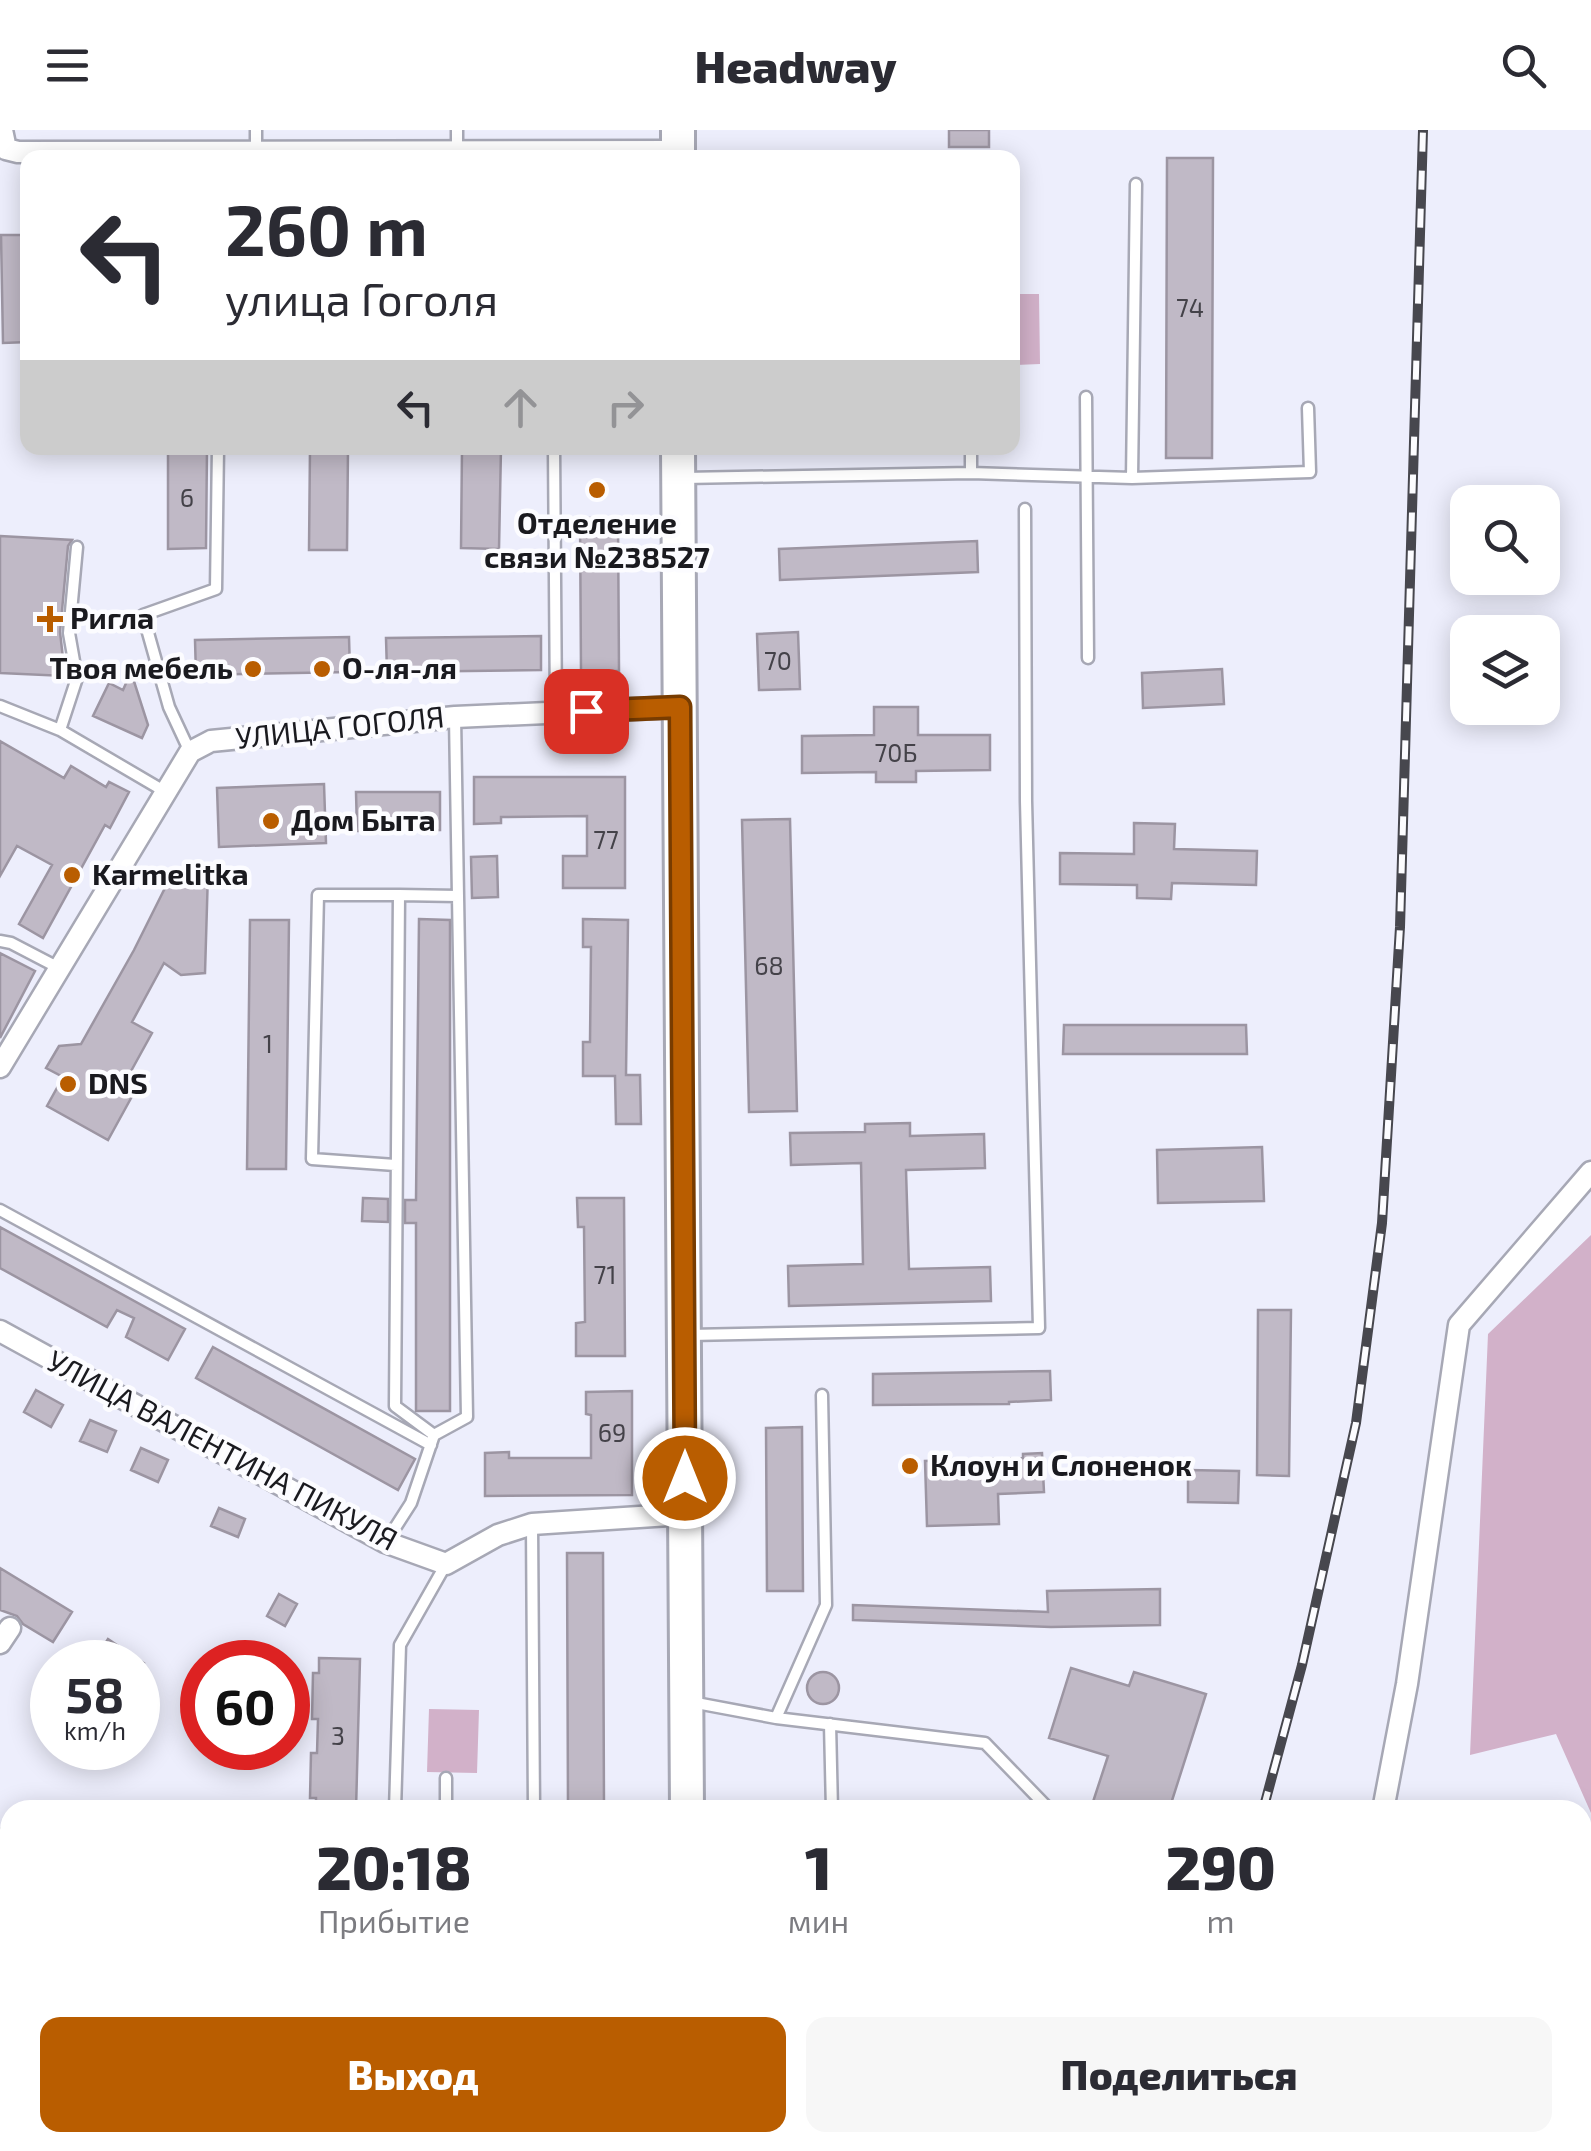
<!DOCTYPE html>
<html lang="ru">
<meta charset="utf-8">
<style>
body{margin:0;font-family:"Exo 2",sans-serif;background:#f7f7f7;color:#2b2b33;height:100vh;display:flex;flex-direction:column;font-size:38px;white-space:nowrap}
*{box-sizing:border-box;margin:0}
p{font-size:32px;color:#7c7c81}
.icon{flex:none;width:55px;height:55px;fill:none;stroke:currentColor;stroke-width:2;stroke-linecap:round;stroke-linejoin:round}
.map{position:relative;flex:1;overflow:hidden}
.drawer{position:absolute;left:0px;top:1670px;width:1592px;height:352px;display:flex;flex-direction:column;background:#fff;border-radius:30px 30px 0 0;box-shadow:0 5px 25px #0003}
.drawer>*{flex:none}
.hud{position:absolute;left:20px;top:20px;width:1000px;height:305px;border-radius:20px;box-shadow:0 5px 25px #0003;background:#fff;color:#2b2b33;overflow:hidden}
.tools{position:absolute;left:1450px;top:355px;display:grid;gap:20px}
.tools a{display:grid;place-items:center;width:110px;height:110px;border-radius:20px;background:#fff;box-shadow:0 5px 25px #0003;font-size:50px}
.speed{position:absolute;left:30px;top:1510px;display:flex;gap:20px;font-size:50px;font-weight:700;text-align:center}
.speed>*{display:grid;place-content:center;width:130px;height:130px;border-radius:50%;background:#fff;box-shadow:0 5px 25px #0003;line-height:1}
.speed small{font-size:25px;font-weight:400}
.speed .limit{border:15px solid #d22;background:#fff;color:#111}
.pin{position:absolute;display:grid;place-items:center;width:85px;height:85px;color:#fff;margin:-42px;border-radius:20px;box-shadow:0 5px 15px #0006}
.me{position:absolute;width:110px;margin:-55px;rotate:0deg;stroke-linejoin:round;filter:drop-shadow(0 0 8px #0008)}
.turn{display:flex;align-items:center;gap:35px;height:210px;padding:0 40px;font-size:45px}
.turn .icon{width:130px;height:130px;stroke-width:2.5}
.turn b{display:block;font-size:70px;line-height:85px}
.lanes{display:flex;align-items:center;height:95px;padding:0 40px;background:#0003;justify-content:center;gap:50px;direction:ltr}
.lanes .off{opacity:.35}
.eta{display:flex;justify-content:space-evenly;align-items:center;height:170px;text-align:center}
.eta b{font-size:60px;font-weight:800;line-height:70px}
.cta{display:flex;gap:20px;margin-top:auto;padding:20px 40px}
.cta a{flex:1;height:115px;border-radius:20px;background:#b95d00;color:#fff;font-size:40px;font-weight:800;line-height:115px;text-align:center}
.cta a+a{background:#f7f7f7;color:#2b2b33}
header{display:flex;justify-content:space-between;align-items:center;height:130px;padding:0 40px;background:#fff;font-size:45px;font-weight:800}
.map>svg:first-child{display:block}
</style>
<header><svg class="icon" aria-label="menu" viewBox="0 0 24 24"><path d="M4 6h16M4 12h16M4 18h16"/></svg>Headway<svg class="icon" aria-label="search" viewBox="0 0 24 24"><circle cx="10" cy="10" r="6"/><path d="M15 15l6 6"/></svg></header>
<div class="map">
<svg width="1591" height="2021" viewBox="0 0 1591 2021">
<rect width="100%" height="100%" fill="#edeefc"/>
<!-- green -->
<path fill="#d2b1c9" d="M 1012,164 L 1039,164 L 1040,234 L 1013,235 Z
M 1591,1105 L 1591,1683 L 1556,1604 L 1470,1625 L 1488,1204 Z
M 429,1579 L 479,1580 L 477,1643 L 427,1642 Z
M 1591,1750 L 1591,1978 L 1583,1981 L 1582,1754 Z"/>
<!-- building -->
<path fill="#c0b9c6" stroke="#9c95a2" stroke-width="2.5" d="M 949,0 L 989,0 L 989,17 L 949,17 Z
M 1167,28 L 1213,28 L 1212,328 L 1166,328 Z
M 1,105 L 28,105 L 28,212 L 3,213 Z
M 168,318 L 207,318 L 206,418 L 168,419 Z
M 310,318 L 348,318 L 347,420 L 309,420 Z
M 462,318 L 501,318 L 499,419 L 461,418 Z
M 580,388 L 618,388 L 619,541 L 581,541 Z
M 0,406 L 72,410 L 68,416 L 60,502 L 65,546 L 0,543 Z
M 977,411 L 978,442 L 780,450 L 779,419 Z
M 798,502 L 800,559 L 759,560 L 757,504 Z
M 541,506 L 541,540 L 387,542 L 386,508 Z
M 349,507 L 350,542 L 196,545 L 195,510 Z
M 1222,539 L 1224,574 L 1143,578 L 1142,543 Z
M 131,542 L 148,595 L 142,608 L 93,586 L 109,553 L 123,560 Z
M 874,577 L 918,577 L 918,605 L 990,605 L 990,640 L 916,641 L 916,652 L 876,652 L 876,642 L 802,643 L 802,606 L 874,605 Z
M 0,611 L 64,648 L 71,636 L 106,657 L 109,652 L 129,662 L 110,698 L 105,695 L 43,808 L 19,794 L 52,735 L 17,716 L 0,746 Z
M 474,647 L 625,647 L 625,758 L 563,758 L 563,726 L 587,726 L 587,686 L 501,687 L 501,693 L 474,694 Z
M 324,654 L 326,713 L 219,717 L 217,658 Z
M 356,662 L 440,662 L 440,700 L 357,701 Z
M 790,689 L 797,981 L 749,982 L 742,690 Z
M 1134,693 L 1175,694 L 1174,719 L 1257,721 L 1256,755 L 1172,753 L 1171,769 L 1137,768 L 1137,755 L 1060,754 L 1060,723 L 1134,724 Z
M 497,726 L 498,767 L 472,768 L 471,727 Z
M 191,741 L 208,742 L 205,843 L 181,845 L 164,833 L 132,892 L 152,903 L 130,943 L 141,950 L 108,1010 L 47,976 L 63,947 L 46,938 L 59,916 L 81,914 L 134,820 L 164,760 L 171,751 Z
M 419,789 L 450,790 L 450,1281 L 416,1281 L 416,1093 L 405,1093 L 405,1070 L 416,1070 Z
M 583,789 L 628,790 L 626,945 L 640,945 L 641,994 L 616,994 L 615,946 L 583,946 L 583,912 L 590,912 L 591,817 L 583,817 Z
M 250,790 L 289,790 L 286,1039 L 247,1039 Z
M 0,823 L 35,841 L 0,908 Z
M 1064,895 L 1246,895 L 1247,924 L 1063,924 Z
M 910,993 L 910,1006 L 984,1004 L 985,1038 L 906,1040 L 909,1139 L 990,1137 L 991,1171 L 789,1176 L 788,1136 L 863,1134 L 861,1033 L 791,1035 L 790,1003 L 865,1002 L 865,994 Z
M 1262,1017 L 1264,1071 L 1158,1073 L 1157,1020 Z
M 363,1068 L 388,1069 L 388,1092 L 362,1091 Z
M 577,1068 L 624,1068 L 625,1226 L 576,1226 L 576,1193 L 585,1192 L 584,1097 L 578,1097 Z
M 0,1097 L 185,1199 L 168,1230 L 126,1207 L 134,1188 L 117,1180 L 107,1197 L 0,1138 Z
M 1258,1180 L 1291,1180 L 1289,1346 L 1257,1345 Z
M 213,1217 L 415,1329 L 398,1360 L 196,1248 Z
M 1050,1241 L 1051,1270 L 1009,1272 L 1009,1274 L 873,1275 L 873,1244 Z
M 36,1260 L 63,1275 L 51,1297 L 24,1282 Z
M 632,1261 L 632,1365 L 485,1366 L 485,1323 L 509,1322 L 509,1328 L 591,1328 L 591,1285 L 586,1284 L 586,1262 Z
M 90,1290 L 116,1301 L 107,1322 L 80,1311 Z
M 802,1297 L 803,1461 L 767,1461 L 766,1298 Z
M 141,1318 L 168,1330 L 158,1352 L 131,1340 Z
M 1042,1323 L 1044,1362 L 998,1364 L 999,1394 L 927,1396 L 925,1331 L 1023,1328 L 1023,1324 Z
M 1188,1340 L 1239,1341 L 1238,1373 L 1188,1372 Z
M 219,1378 L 245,1389 L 238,1407 L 211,1396 Z
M 567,1423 L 603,1423 L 604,1680 L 568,1680 Z
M 0,1438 L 72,1482 L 53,1512 L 23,1494 L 17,1486 L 0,1480 Z
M 1160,1459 L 1160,1495 L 1051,1497 L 853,1490 L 853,1475 L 1048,1482 L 1047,1461 Z
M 279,1464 L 297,1474 L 285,1496 L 267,1486 Z
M 108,1509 L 142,1532 L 105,1532 L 97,1526 Z
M 319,1528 L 360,1529 L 356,1680 L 316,1680 L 316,1668 L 310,1668 L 311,1623 L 317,1623 L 318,1589 L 312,1589 L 313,1543 L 319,1543 Z
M 1071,1538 L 1129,1556 L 1134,1542 L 1206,1564 L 1169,1680 L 1108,1680 L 1092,1675 L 1108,1626 L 1049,1608 Z
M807 1558a16 16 0 1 1 32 0a16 16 0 1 1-32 0Z"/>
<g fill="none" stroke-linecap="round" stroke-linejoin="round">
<defs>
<path id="lane" d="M 256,0 L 256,22
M 457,21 L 457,0
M 1086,267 L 1088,528
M 554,318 L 556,582
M 971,318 L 971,343
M 684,348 L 971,343 L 1132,348 L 1310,342 L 1308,278
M 1132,348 L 1136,54
M 77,417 L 69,503 L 77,548 L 60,600 L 164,661
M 0,576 L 60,600
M 190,622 L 169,577 L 143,485 L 216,459 L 218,318
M 0,811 L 11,813 L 59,838
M 395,1035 L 312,1029 L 318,765 L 399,765
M 0,1080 L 431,1315
M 690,1205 L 1039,1198 L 1026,671 L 1025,379
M 434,1305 L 395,1276 L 399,765 L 458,766 L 455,587
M 532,1395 L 534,1680
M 386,1412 L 411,1373 L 434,1305 L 467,1287 L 458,766
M 691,1572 L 776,1588 L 985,1613 L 1046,1676
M 776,1588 L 826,1475 L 822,1265
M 830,1594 L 832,1680
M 395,1680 L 400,1515 L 446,1434
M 446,1680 L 446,1648
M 0,1910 L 10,1916
M 195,2012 L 204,2017 L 204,2021
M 57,2021 L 60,2012
M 344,2021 L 344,2012"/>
<path id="street" d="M 2,0 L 6,19 L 18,22 L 678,21
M 0,937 L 190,622 L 211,611 L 455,587 L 680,577
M 0,1201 L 385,1412 L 446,1434 L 498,1405 L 532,1394 L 685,1384
M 0,1513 L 10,1498
M 1383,1680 L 1407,1554 L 1459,1195 L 1591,1042
M 1518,2012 L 1524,2021"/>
<path id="secondary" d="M 0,1715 L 10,1721
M 691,2012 L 691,2021
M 836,2012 L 856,2021"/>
<path id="primary" d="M 678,28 L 678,0
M 678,318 L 687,1680"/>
</defs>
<!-- lane casing -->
<use href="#lane" stroke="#a7a8b5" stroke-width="15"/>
<!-- street casing -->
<use href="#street" stroke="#a7a8b5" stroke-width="25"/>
<!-- secondary casing -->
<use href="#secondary" stroke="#a7a8b5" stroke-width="35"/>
<!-- primary casing -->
<use href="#primary" stroke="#a7a8b5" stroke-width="38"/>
<!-- lane -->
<use href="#lane" stroke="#fff" stroke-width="10"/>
<!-- street -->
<use href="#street" stroke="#fff" stroke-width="20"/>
<!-- secondary -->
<use href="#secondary" stroke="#fff" stroke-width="30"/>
<!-- primary -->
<use href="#primary" stroke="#fff" stroke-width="32"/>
<defs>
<path id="rail" d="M 1263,1680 L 1302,1535 L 1356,1293 L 1382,1093 L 1400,797 L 1423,0
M 1144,2021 L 1147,2012"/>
</defs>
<!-- rail casing -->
<use href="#rail" stroke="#47474e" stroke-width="10"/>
<!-- rail -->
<use href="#rail" stroke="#fcfcff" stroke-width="6" stroke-dasharray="19" stroke-linecap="butt"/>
</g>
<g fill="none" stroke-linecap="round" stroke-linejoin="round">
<defs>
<path id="route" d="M 586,581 L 680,577 L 685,1348"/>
</defs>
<!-- route casing -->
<use href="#route" stroke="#783c00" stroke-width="25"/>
<!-- route -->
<use href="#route" stroke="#b95d00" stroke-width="18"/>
</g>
<!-- markers -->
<g fill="#b95d00" stroke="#fcfcff" stroke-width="4">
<circle cx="597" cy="360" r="10"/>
<path d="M45 474h10v10h10v10h-10v10h-10v-10h-10v-10h10z"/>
<circle cx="253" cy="539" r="10"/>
<circle cx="322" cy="539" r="10"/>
<circle cx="271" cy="691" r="10"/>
<circle cx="72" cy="745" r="10"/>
<circle cx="68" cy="954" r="10"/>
<circle cx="910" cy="1336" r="10"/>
</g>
<g text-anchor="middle" stroke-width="9" stroke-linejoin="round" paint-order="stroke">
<!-- number labels -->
<g font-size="25" fill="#444249">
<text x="1190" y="187">74</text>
<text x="187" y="377">6</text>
<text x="778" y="540">70</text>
<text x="896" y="632">70Б</text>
<text x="606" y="719">77</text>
<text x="769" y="845">68</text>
<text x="268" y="923">1</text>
<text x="605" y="1154">71</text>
<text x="612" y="1312">69</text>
<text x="338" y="1615">3</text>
</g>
<!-- poi labels -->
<g font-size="30" font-weight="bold" fill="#1a1a1f" stroke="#fcfcff" text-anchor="start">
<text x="597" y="404" text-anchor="middle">Отделение<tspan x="597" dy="34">связи №238527</tspan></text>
<text x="70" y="499">Ригла</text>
<text x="233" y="549" text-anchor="end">Твоя мебель</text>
<text x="342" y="549">О-ля-ля</text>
<text x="291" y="701">Дом Быта</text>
<text x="92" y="755">Karmelitka</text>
<text x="88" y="964">DNS</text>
<text x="930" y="1346">Клоун и Слоненок</text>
</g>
<!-- street labels -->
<g font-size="30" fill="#1a1a1f" stroke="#fcfcff">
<text transform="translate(340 598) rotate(-6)" y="10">УЛИЦА ГОГОЛЯ</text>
<text transform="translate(222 1321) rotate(28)" y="10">УЛИЦА ВАЛЕНТИНА ПИКУЛЯ</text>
</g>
</g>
</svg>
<div class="tools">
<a><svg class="icon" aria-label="search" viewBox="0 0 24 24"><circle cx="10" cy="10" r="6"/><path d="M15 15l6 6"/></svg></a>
<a><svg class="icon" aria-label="layers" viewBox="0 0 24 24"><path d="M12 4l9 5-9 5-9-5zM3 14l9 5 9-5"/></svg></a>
</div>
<div class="speed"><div>58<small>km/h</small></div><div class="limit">60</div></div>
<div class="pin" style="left:586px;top:581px;background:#d93025"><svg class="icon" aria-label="arrive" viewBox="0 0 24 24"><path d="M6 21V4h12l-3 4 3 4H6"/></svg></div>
<svg class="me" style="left:685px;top:1348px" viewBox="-20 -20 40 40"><circle r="17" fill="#b95d00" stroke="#fff" stroke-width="3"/><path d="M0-11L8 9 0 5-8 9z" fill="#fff"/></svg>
<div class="hud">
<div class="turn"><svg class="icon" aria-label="left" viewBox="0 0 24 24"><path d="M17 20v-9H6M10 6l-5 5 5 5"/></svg><div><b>260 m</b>улица Гоголя</div></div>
<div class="lanes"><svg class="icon" aria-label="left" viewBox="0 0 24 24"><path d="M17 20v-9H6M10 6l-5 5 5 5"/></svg><svg class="icon off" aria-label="ahead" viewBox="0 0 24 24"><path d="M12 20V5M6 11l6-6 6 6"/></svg><svg class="icon off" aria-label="right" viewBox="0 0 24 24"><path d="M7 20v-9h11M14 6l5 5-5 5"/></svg></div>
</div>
<section class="drawer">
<div class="eta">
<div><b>20:18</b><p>Прибытие</p></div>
<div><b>1</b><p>мин</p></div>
<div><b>290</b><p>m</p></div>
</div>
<div class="cta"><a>Выход</a><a>Поделиться</a></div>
</section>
</div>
